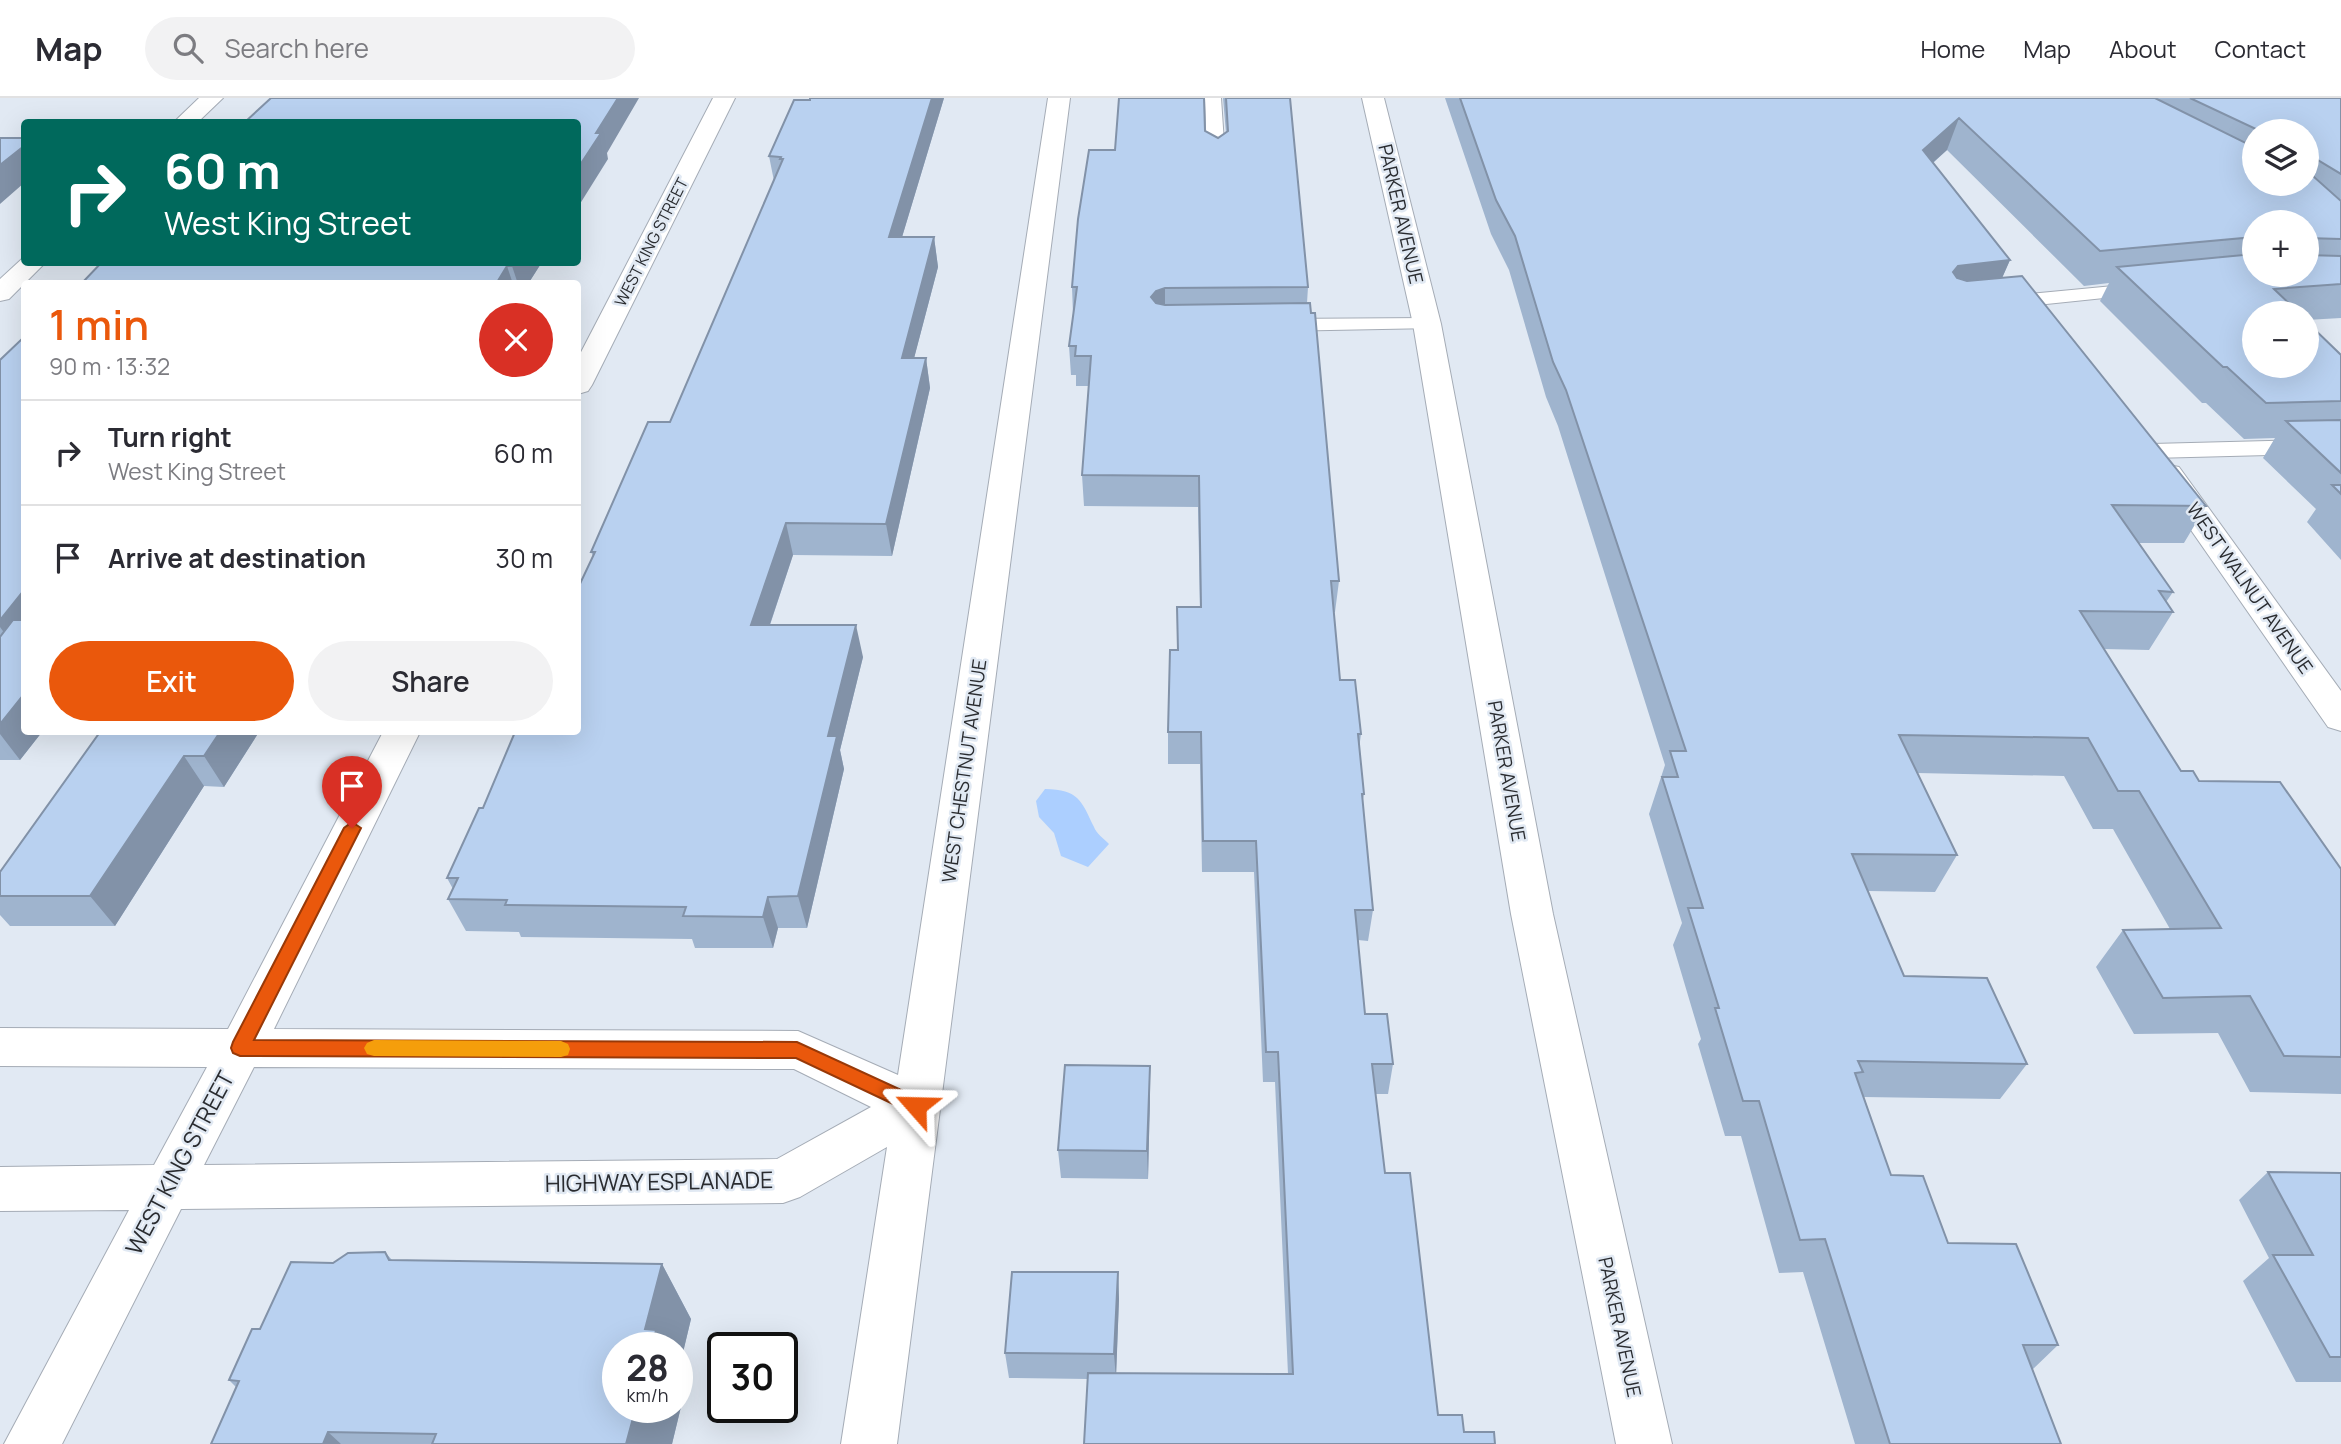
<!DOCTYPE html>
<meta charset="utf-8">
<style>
body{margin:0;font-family:Manrope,sans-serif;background:#f2f2f3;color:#2b2b33;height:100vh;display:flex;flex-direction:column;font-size:26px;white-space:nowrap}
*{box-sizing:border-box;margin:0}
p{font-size:23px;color:#7c7c81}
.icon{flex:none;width:38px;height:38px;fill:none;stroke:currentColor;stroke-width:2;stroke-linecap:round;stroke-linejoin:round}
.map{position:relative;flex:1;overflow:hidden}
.details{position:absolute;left:21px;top:182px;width:560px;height:455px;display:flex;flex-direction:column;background:#fff;border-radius:7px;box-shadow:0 7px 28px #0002}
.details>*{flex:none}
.guide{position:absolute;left:21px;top:21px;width:560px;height:147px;border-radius:7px;box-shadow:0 7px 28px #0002;background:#00695c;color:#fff;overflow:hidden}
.tools{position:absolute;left:2242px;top:21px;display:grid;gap:14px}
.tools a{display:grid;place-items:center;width:77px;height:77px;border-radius:50%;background:#fff;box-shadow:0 7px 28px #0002;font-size:35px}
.speed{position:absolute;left:602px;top:1234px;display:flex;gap:14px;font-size:35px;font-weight:700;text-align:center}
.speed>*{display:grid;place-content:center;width:91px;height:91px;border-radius:50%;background:#fff;box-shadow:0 7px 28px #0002;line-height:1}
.speed small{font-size:18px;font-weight:400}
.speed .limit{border:4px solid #111;border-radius:10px;background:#fff;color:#111}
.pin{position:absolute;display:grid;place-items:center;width:60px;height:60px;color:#fff;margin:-72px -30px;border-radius:50% 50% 50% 0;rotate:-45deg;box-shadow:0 0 7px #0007}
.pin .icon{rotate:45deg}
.me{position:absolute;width:77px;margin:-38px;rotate:295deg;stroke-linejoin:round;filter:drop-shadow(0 0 5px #0008)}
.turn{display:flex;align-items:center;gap:24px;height:147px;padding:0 28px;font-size:32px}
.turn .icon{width:91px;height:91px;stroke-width:2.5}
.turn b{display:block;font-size:49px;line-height:60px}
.round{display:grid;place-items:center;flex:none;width:74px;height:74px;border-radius:37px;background:#f2f2f3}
.headline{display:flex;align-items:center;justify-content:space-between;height:119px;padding:0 28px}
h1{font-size:42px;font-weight:600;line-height:52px;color:#ea580c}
.cta{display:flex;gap:14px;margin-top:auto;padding:14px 28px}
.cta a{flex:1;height:80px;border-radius:42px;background:#ea580c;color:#fff;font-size:28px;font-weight:600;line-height:80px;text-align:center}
.cta a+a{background:#f2f2f3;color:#2b2b33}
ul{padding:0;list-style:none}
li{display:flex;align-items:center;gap:21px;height:105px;padding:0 28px;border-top:2px solid #e1e1e2}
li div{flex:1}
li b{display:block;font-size:26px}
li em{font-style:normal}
header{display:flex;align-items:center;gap:42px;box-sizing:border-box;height:98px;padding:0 35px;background:#fff;border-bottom:2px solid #e1e1e2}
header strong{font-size:33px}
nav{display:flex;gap:38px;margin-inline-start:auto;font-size:24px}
.search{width:490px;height:63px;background:#f2f2f3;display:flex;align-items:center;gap:18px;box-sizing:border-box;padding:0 24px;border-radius:38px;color:#7c7c81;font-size:26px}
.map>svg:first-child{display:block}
</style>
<header>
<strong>Map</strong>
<div class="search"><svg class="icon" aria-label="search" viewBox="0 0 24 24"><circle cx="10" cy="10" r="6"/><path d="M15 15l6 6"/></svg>Search here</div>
<nav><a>Home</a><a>Map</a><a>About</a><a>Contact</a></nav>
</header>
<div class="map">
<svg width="2341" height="1346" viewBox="0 0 2341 1346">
<rect width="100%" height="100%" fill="#e1e9f3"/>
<!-- water -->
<path fill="#accfff" d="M 1045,691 C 1079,692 1081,702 1094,729 C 1096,735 1104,741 1109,746 L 1088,769 L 1061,758 L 1054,735 L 1039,719 L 1036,703 Z"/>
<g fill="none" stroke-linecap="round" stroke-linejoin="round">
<defs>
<path id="service" d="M 1205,0 L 1221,0 L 1225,60 L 1216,65 L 1207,60 Z
M 2145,185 L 2152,187 L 2155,191 L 2152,195 L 1999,211 L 1992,209 L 1989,205 L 1992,201 L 1999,199 Z
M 1427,220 L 1434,222 L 1438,226 L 1434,230 L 1278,233 L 1271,231 L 1267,227 L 1271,223 L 1278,221 Z
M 2341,341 L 2341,355 L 2152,360 L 2144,358 L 2140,353 L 2144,348 L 2152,346 Z"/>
<path id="minor" d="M 199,0 L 223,0 L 198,24 L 174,24 Z
M 713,0 L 735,0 L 592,287 L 588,293 L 578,296 L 578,260 Z
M 1048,0 L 1070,0 L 897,1346 L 841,1346 L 887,1049 L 800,1099 L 783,1105 L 181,1111 L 62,1346 L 4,1346 L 129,1112 L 0,1113 L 0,1069 L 154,1067 L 207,969 L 0,968 L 0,930 L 228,931 L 383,634 L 420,634 L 274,931 L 798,933 L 898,977 ZM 254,969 L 794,971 L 871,1009 L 777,1061 L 204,1067 Z
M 1362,0 L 1384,0 L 1441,226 L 1553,816 L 1672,1346 L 1616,1346 L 1511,816 L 1413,226 Z
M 24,159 L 24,164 L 46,164 L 9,201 L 0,203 L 0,181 Z
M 2168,367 L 2179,369 L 2341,593 L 2341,633 L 2328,629 L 2152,376 L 2157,369 Z"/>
</defs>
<!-- service casing -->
<use href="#service" stroke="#a5acb6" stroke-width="2"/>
<!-- minor casing -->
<use href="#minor" stroke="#a5acb6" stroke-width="2"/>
<!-- service -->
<use href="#service" fill="#fff" fill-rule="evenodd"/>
<!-- minor -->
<use href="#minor" fill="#fff" fill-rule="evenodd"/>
</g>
<!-- wall -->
<path fill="#9fb4ce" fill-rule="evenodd" d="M 810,0 L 944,0 L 902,139 L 934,139 L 938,169 L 914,260 L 926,260 L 930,290 L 892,458 L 793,457 L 770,527 L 863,559 L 840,652 L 844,671 L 807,830 L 778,830 L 773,850 L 695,850 L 692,841 L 521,839 L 519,834 L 466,833 L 448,801 L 453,791 L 447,780 L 483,710 L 593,458 L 591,454 L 670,324 L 774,83 L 769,58 Z
M 1223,0 L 1290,0 L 1308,189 L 1307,205 L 1339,483 L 1335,514 L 1334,514 L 1340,582 L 1361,636 L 1359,651 L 1364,696 L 1362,706 L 1373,812 L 1368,843 L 1358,842 L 1365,916 L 1393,966 L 1388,996 L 1375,996 L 1385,1075 L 1438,1317 L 1464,1334 L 1495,1346 L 1088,1281 L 1009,1280 L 1005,1255 L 1118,1174 L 1119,1201 L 1116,1275 L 1288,1276 L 1275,984 L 1263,984 L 1254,774 L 1202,774 L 1200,666 L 1168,666 L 1168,634 L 1178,552 L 1177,509 L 1200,509 L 1198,409 L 1084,408 L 1082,377 L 1089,288 L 1076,288 L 1076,277 L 1071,277 L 1069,248 L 1073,216 L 1072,189 L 1115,52 L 1218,40 L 1226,35 Z
M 1445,0 L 2341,0 L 2341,220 L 2306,222 L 2306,215 L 2254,215 L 2341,257 L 2341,462 L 2307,424 L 2316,411 L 2263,360 L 2275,340 L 2244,341 L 2206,305 L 2202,305 L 2100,203 L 2109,185 L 2084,188 L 1947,52 L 1933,65 L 2010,162 L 2002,180 L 2206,408 L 2184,445 L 2138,445 L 2173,494 L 2166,504 L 2173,514 L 2149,552 L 2104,551 L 2181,673 L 2199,683 L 2341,771 L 2341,996 L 2250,994 L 2218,935 L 2134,936 L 2096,869 L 2123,832 L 2170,831 L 2113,731 L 2093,731 L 2064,678 L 1917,675 L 1957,757 L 1935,794 L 1868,793 L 1904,878 L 2027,966 L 2000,1001 L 1864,999 L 1891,1077 L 1948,1145 L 2058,1247 L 2032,1272 L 2061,1346 L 1855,1346 L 1803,1174 L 1779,1175 L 1741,1038 L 1725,1038 L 1698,946 L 1701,941 L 1673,847 L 1682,825 L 1649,716 L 1665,667 L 1558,328 L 1546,299 L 1509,172 L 1491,136 ZM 2254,33 L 2306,33 L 2306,86 L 2254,86 ZM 2254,124 L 2306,124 L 2306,177 L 2254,177 Z
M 542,164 L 528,186 L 81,186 Z
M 0,262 L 24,634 L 42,634 L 20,662 L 0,662 Z
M 100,634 L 259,634 L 224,689 L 204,688 L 115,828 L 10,828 L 0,817 L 0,774 Z
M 1150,997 L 1148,1081 L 1061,1080 L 1058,1052 Z
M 2268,1074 L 2341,1075 L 2341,1284 L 2296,1284 L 2243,1183 L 2269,1160 L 2239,1102 Z
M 385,1154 L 392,1162 L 662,1166 L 691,1221 L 679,1271 L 687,1284 L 672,1346 L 211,1346 L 236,1289 L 229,1282 L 260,1231 L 333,1165 Z"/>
<!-- shaded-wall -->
<path fill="#8292a8" d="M 618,0 L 639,0 L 607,55 L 608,61 L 578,109 L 578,70 L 596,35 Z
M 932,0 L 944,0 L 893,169 L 889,139 Z
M 1959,20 L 1947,52 L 1911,84 L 1923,52 Z
M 24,48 L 24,85 L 0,106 L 0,67 Z
M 934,139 L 938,169 L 906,291 L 902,260 Z
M 2010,162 L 1995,196 L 1944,202 L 1953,174 L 1958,168 Z
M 515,164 L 542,164 L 528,186 L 518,186 L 512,168 Z
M 507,168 L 513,186 L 496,186 Z
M 1165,190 L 1165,219 L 1151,199 L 1156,193 Z
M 926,260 L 930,290 L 892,458 L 886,426 Z
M 786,425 L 793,457 L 759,559 L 751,527 Z
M 24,492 L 24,549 L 19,555 L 0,529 L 0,522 Z
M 856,527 L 863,559 L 840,652 L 844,671 L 807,830 L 798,798 L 828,638 Z
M 24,596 L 24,634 L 42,634 L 20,662 L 0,636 L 0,626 Z
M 220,634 L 259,634 L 224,689 L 204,658 Z
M 184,658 L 204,688 L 115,828 L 90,798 Z
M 768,799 L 778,830 L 773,850 L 763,819 Z
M 1150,968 L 1150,997 L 1148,1081 L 1147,1053 Z
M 662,1166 L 691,1221 L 679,1271 L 687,1284 L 672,1346 L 626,1346 L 636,1309 L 677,1309 L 677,1250 L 652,1250 L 645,1231 Z
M 1118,1174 L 1119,1201 L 1116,1281 L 1114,1256 Z
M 328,1334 L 341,1346 L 323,1346 Z"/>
<!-- building -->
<path fill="#b9d1f0" stroke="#8292a8" stroke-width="2" d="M 271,0 L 618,0 L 596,35 L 601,35 L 578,70 L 578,24 L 245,24 Z
M 810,0 L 932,0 L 889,139 L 934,139 L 902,260 L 926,260 L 886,426 L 786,425 L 751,527 L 856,527 L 828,638 L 837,638 L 798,798 L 768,799 L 763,819 L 683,818 L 686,809 L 505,807 L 507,802 L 448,801 L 458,780 L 447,780 L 479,710 L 483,710 L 515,634 L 578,634 L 578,490 L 595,454 L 591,454 L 648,324 L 670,324 L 783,61 L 780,61 L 781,59 L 769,58 L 794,2 L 810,2 Z
M 1119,0 L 1204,0 L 1205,33 L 1218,40 L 1228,33 L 1226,0 L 1290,0 L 1308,189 L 1165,190 L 1156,193 L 1151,199 L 1156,205 L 1165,207 L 1310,205 L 1311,215 L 1315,215 L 1339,483 L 1331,483 L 1340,582 L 1355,582 L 1361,636 L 1358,636 L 1364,696 L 1362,696 L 1373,812 L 1355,812 L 1365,916 L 1387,916 L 1393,966 L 1372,966 L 1385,1075 L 1410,1075 L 1438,1317 L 1462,1317 L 1464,1334 L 1494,1334 L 1495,1346 L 1084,1346 L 1088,1275 L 1293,1276 L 1278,954 L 1266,954 L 1256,743 L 1203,743 L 1201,634 L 1168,634 L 1170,552 L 1178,552 L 1177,509 L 1201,509 L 1199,378 L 1082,377 L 1091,258 L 1075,258 L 1076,248 L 1069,248 L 1077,189 L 1072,189 L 1078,121 L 1089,52 L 1115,52 Z
M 1460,0 L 2155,0 L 2254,49 L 2254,86 L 2306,86 L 2306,75 L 2313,78 L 2341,103 L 2341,141 L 2306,140 L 2306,124 L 2254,124 L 2254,139 L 2100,153 L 1959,20 L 1923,52 L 2010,162 L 1958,168 L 1953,174 L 1957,180 L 1967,183 L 2022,178 L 2206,408 L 2112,407 L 2173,494 L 2159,493 L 2173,514 L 2080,513 L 2181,673 L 2193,673 L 2199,683 L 2280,684 L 2341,771 L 2341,959 L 2284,958 L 2250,898 L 2163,900 L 2123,832 L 2221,830 L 2139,693 L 2118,693 L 2088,640 L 1899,637 L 1957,757 L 1852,756 L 1904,878 L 1987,880 L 2027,966 L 1858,963 L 1863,974 L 1855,975 L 1891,1077 L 1923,1078 L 1948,1145 L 2016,1146 L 2058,1247 L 2023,1247 L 2061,1346 L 1890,1346 L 1825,1141 L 1800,1142 L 1759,1003 L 1743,1003 L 1715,910 L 1719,910 L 1688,810 L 1703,810 L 1662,679 L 1678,679 L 1670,653 L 1686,653 L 1566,292 L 1553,264 L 1515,138 L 1496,102 Z
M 2190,0 L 2341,0 L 2341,76 L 2311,58 L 2306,57 L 2306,33 L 2260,33 Z
M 0,40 L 24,40 L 24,48 L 0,67 Z
M 2254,156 L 2254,177 L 2306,177 L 2306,157 L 2341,158 L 2341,186 L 2274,191 L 2299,215 L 2254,215 L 2254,268 L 2306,268 L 2306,223 L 2341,257 L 2341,303 L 2266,305 L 2227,269 L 2223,269 L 2117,169 Z
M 102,164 L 515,164 L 512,168 L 507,168 L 496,186 L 81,186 Z
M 24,239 L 24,492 L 0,522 L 0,262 Z
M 2341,322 L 2341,375 L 2286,323 Z
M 2332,387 L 2341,387 L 2341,396 Z
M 13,522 L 24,522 L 24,596 L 0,626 L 0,539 Z
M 100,634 L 220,634 L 204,658 L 184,658 L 90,798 L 0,798 L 0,774 Z
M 1065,967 L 1150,968 L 1147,1053 L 1058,1052 Z
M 2268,1074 L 2341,1075 L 2341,1259 L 2330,1259 L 2273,1157 L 2313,1157 Z
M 385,1154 L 389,1162 L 662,1166 L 645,1231 L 656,1232 L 652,1250 L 618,1250 L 618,1309 L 636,1309 L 626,1346 L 432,1346 L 436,1336 L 328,1334 L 323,1346 L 211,1346 L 239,1283 L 229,1282 L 252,1231 L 260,1231 L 291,1164 L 333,1165 L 348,1155 Z
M 1012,1174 L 1118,1174 L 1114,1256 L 1005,1255 Z"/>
<!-- route -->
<path fill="#ea580c" stroke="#983908" stroke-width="2" d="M 352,724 L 361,730 L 254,942 L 797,944 L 923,1002 L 926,1008 L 923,1014 L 916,1016 L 910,1014 L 796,960 L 240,958 L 233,955 L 231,950 L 233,944 L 344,730 Z"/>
<!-- slow -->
<path fill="#f59e0b" d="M 374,942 L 561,943 L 568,946 L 570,951 L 568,957 L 561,959 L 374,958 L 367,956 L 364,950 L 367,945 Z"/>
<g text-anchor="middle" stroke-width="5" stroke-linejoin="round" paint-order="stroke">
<!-- far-street labels -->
<g font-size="16" fill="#2a2c30" stroke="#e1e9f3">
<text transform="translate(651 144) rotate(-63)" y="6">WEST KING STREET</text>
</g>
<!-- street labels -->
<g font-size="19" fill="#2a2c30" stroke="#e1e9f3">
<text transform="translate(1401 116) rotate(77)" y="7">PARKER AVENUE</text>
<text transform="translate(2250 490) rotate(55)" y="7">WEST WALNUT AVENUE</text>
<text transform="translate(964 673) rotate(-82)" y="7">WEST CHESTNUT AVENUE</text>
<text transform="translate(1507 673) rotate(80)" y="7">PARKER AVENUE</text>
<text transform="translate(1620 1229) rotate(78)" y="7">PARKER AVENUE</text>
</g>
<!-- near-street labels -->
<g font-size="23" fill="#2a2c30" stroke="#e1e9f3">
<text transform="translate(180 1065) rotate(-62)" y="8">WEST KING STREET</text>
<text transform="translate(659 1084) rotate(-1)" y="8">HIGHWAY ESPLANADE</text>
</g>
</g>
</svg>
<div class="tools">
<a><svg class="icon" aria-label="layers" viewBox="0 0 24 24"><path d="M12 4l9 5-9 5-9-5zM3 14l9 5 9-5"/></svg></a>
<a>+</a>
<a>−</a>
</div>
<div class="speed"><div>28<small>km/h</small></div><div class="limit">30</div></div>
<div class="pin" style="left:352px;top:730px;background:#d93025"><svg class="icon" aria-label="arrive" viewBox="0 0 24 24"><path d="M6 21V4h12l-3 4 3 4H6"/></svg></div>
<svg class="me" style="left:916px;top:1008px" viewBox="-20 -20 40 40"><path d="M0-17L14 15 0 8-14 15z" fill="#ea580c" stroke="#fff" stroke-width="4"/></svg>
<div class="guide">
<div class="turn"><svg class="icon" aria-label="right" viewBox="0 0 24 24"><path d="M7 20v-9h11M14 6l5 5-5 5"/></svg><div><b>60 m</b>West King Street</div></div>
</div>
<section class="details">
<div class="headline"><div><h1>1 min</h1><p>90 m · 13:32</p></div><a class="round" style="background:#d93025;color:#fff"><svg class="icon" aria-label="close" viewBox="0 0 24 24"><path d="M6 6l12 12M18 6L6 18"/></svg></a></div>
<ul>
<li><svg class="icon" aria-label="right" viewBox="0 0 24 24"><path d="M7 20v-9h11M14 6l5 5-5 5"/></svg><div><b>Turn right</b><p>West King Street</p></div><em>60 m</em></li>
<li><svg class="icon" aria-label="arrive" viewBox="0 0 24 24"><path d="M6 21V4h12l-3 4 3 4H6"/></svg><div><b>Arrive at destination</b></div><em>30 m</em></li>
</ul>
<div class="cta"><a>Exit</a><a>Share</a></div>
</section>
</div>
